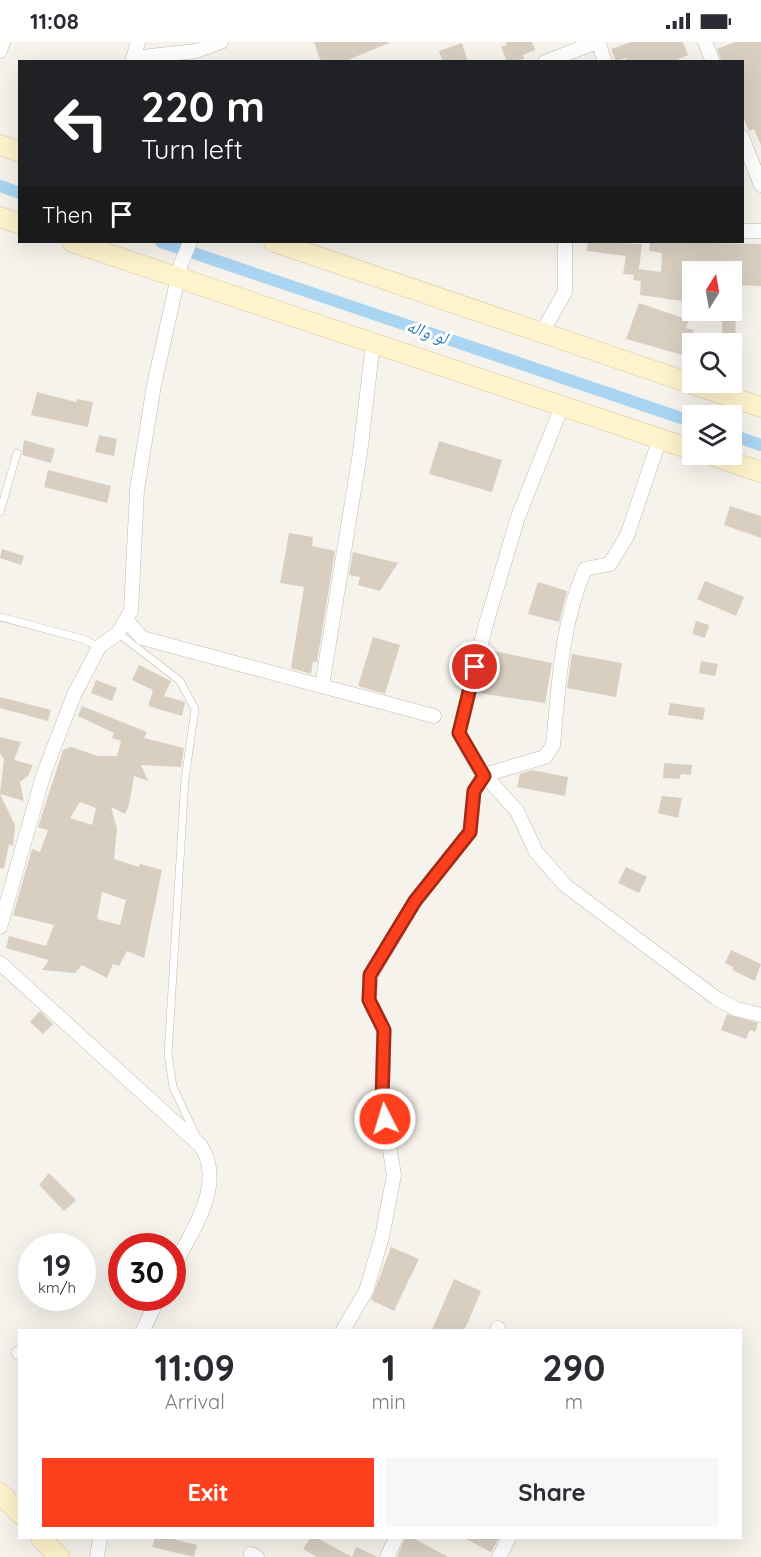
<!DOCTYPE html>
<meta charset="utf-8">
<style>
body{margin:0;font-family:Quicksand,"Noto Naskh Arabic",sans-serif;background:#f7f7f7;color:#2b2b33;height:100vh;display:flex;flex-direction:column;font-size:22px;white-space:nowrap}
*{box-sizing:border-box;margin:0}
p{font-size:20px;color:#7c7c81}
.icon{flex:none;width:33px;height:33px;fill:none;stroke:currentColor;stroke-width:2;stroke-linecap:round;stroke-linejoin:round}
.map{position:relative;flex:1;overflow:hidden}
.panel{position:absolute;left:18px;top:1287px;width:724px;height:210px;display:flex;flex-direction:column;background:#fff;border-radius:0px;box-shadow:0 6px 24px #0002}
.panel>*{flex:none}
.top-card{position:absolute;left:18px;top:18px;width:726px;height:183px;border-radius:0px;box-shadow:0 6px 24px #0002;background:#202124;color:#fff;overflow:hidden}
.needle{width:39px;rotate:11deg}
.controls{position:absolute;left:682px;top:219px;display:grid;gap:12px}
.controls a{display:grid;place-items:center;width:60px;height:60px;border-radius:0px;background:#fff;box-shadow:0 6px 24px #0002;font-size:30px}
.speed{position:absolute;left:18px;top:1191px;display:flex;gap:12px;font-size:30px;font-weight:700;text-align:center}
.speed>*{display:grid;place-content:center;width:78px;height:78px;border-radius:50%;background:#fff;box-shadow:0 6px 24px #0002;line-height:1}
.speed small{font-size:15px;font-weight:400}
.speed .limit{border:9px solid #d22;background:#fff;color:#111}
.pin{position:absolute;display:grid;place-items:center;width:51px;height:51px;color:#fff;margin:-26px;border:3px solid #fff;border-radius:50%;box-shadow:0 2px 6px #0007}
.me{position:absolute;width:66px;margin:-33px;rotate:355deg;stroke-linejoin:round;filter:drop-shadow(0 0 4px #0008)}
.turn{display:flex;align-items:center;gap:21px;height:126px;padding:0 24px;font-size:27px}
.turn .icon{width:78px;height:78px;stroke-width:2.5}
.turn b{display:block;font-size:42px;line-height:51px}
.then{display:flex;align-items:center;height:57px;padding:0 24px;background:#0003;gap:12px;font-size:22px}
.eta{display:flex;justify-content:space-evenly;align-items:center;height:102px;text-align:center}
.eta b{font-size:36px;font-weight:700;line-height:42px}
.action{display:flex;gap:12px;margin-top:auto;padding:12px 24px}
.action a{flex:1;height:69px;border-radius:0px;background:#fc3f1d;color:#fff;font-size:24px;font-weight:700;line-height:69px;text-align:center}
.action a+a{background:#f7f7f7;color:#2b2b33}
.status{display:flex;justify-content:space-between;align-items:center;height:42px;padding:0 30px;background:#fff;direction:ltr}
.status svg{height:16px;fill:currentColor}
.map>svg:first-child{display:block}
</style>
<div class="status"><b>11:08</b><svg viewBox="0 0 49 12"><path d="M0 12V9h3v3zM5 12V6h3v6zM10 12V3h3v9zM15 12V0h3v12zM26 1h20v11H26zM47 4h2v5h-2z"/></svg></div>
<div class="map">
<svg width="761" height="1515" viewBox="0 0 761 1515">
<rect width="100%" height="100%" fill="#f6f3ec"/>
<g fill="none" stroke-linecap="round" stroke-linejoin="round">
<!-- canal -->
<path stroke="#a9d4f2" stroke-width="12" d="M 0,144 L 20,151
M 161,200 L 693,380
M 732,393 L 761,403"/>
</g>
<!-- building -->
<path fill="#d8cfc1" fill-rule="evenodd" d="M 314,0 L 389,0 L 389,1 L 343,20 L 321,20 Z
M 506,0 L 532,0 L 535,8 L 523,13 L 524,17 L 507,20 L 501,5 L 507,3 Z
M 631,0 L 683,0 L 688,13 L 672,20 L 627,20 L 626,16 L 616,19 L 611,7 Z
M 735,0 L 761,0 L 761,103 L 754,87 L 749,89 L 742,72 L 742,20 L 722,20 L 717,7 Z
M 462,1 L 468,20 L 443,20 L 439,9 Z
M 588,200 L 642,202 L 639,227 L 661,230 L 662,211 L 649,209 L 650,200 L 761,202 L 761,244 L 734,243 L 734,230 L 709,229 L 709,224 L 686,222 L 683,259 L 640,253 L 641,239 L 633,238 L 634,233 L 623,232 L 626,214 L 587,209 Z
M 639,261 L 689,278 L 686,286 L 694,288 L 686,314 L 626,297 Z
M 722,268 L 736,268 L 735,302 L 722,302 Z
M 37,350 L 76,360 L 77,357 L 93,360 L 88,385 L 31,373 Z
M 99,393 L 117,397 L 114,414 L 95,410 Z
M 24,398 L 55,407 L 51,421 L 22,413 Z
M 439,399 L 502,418 L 492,450 L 429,432 Z
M 48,428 L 111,444 L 107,461 L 44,445 Z
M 730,464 L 761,474 L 761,496 L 724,483 Z
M 289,491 L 313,495 L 312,504 L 335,509 L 317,620 L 313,620 L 311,632 L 291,626 L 304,545 L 280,541 Z
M 2,507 L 24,514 L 21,523 L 0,516 Z
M 353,510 L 398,521 L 380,549 L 358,543 L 360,535 L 349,533 Z
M 705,539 L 744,555 L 736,574 L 697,557 Z
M 538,540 L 567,549 L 559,580 L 528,572 Z
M 696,579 L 709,583 L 705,596 L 692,592 Z
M 373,595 L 400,603 L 385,652 L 358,644 Z
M 489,608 L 552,621 L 545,661 L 478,651 Z
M 572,612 L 622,621 L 616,655 L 567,646 Z
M 701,619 L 718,622 L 715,634 L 699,631 Z
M 139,623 L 171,639 L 164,654 L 185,660 L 182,674 L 148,664 L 153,648 L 132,638 Z
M 96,638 L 117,646 L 112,659 L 91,651 Z
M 0,655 L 51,668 L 48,679 L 0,666 Z
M 670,661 L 705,666 L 703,678 L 668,673 Z
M 82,664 L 147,690 L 144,696 L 184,706 L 181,725 L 141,723 L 148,739 L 134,734 L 129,763 L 125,772 L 111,765 L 117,787 L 114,817 L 139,825 L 140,822 L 162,828 L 144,916 L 127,909 L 119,924 L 113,922 L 107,936 L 82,923 L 75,931 L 42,928 L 49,918 L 6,906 L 9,894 L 46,904 L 54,883 L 13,873 L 32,807 L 40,810 L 48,788 L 38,785 L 63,708 L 71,705 L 98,714 L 117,714 L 121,699 L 112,696 L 114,691 L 78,674 ZM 80,760 L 96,766 L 92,783 L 70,776 ZM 102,850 L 126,858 L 120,883 L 97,877 Z
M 0,695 L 21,700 L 14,718 L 33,723 L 28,734 L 20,740 L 24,759 L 0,752 L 4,717 L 0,712 Z
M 664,721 L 692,723 L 691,733 L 681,732 L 680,737 L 663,736 Z
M 532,728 L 568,735 L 565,754 L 517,745 L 520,732 Z
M 0,752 L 15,783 L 13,804 L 9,802 L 4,827 L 0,826 Z
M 662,754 L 682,756 L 678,776 L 658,771 Z
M 626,825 L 647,835 L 639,851 L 618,841 Z
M 731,908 L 761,922 L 755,939 L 732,928 L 733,925 L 725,921 Z
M 40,969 L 53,982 L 43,992 L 30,980 Z
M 727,972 L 758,981 L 755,990 L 750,988 L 746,997 L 721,988 Z
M 49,1131 L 76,1158 L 64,1169 L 39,1143 Z
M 391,1205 L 419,1217 L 394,1269 L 371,1258 Z
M 454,1237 L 481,1249 L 468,1280 L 464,1288 L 432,1288 Z
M 155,1496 L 169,1496 L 197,1503 L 194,1515 L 152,1505 Z
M 310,1496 L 317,1496 L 352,1515 L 356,1505 L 378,1515 L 317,1515 L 303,1507 Z
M 405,1496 L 413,1496 L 448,1515 L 397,1515 Z
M 464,1496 L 499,1496 L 491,1510 Z"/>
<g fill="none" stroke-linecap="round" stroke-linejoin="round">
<defs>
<path id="lane" d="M 0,470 L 17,411
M 0,575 L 83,597 L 99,605
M 118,591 L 180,639 L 195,667 L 185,737 L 168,1012 L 173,1045 L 197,1096"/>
<path id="street" d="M 598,0 L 605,20
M 705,0 L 713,20
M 0,9 L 3,0
M 133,16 L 196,9 L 221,0
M 132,20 L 138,0
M 545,20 L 597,0
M 742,95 L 761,143
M 742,189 L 761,189
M 541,292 L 565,250 L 565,200
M 562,364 L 518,475 L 486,582 L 459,691 L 478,726 L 517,769 L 536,810 L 566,844 L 716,956 L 736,967 L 761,973
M 126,577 L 142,596 L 434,674
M 322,644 L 360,411 L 373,301
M 0,885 L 44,731 L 74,653 L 99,605 L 118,591 L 131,569 L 137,448 L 154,343 L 181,222 L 190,200
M 0,921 L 201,1104 C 226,1143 191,1191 172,1227
M 143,1288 L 158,1256
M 343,1288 L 366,1249 L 382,1195 L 394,1133 L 382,1059 L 384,988 L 369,958 L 371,933 L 415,859 L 470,790 L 474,749 L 484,733 L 545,715 L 553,703 C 559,642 561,583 585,527 L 610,522 L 627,494 L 660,396
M 497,1288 L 498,1286
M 19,1311 L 20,1311
M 251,1512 L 257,1515
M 97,1515 L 100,1496
M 387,1515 L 396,1496
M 499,1515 L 509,1496"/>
<path id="secondary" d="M 0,103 L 20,110
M 0,175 L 20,182
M 72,200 L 693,408
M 274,200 L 761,365
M 708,412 L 761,430
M 0,1451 L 20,1472
M 41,1496 L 59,1515"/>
</defs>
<!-- lane casing -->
<use href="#lane" stroke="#c2bbae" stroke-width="8"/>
<!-- street casing -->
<use href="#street" stroke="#c2bbae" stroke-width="15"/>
<!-- secondary casing -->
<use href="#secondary" stroke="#d6c79b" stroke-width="21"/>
<!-- lane -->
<use href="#lane" stroke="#fff" stroke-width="7"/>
<!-- street -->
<use href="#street" stroke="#fff" stroke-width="14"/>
<!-- secondary -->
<use href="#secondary" stroke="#fff3cd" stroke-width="20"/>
</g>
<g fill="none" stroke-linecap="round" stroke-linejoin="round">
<defs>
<path id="route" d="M 385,1077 L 382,1059 L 384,988 L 369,958 L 370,933 L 415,859 L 470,790 L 474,749 L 484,734 L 459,691 L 475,625"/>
</defs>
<!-- route casing -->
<use href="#route" stroke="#a42913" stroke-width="15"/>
<!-- route -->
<use href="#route" stroke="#fc3f1d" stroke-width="10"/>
</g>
<g text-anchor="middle" stroke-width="6" stroke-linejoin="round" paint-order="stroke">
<!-- water labels -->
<g font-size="18" font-style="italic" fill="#2e7ab2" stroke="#fff">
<text transform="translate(427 290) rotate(19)" y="6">لو واله</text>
</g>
</g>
</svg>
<div class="controls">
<a><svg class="needle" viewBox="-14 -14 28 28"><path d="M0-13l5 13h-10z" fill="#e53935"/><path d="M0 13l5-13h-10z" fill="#7c7c81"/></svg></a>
<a><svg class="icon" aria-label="search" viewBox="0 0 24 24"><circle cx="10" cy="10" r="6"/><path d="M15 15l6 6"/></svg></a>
<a><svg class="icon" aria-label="layers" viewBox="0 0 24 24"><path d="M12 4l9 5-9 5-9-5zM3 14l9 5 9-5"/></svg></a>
</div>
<div class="speed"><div>19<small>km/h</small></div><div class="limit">30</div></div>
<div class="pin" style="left:475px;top:625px;background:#d93025"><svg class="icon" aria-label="arrive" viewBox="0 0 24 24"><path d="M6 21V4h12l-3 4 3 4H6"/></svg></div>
<svg class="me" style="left:385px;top:1077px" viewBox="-20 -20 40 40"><circle r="17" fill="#fc3f1d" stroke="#fff" stroke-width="3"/><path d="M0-11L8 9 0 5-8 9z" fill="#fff"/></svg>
<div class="top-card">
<div class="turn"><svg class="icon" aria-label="left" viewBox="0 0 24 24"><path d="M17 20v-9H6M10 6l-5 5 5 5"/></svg><div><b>220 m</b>Turn left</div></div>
<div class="then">Then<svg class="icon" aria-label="arrive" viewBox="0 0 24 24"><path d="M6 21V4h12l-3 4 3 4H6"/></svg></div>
</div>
<section class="panel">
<div class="eta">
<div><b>11:09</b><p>Arrival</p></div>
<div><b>1</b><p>min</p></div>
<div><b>290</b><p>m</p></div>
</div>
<div class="action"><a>Exit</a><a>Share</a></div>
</section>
</div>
